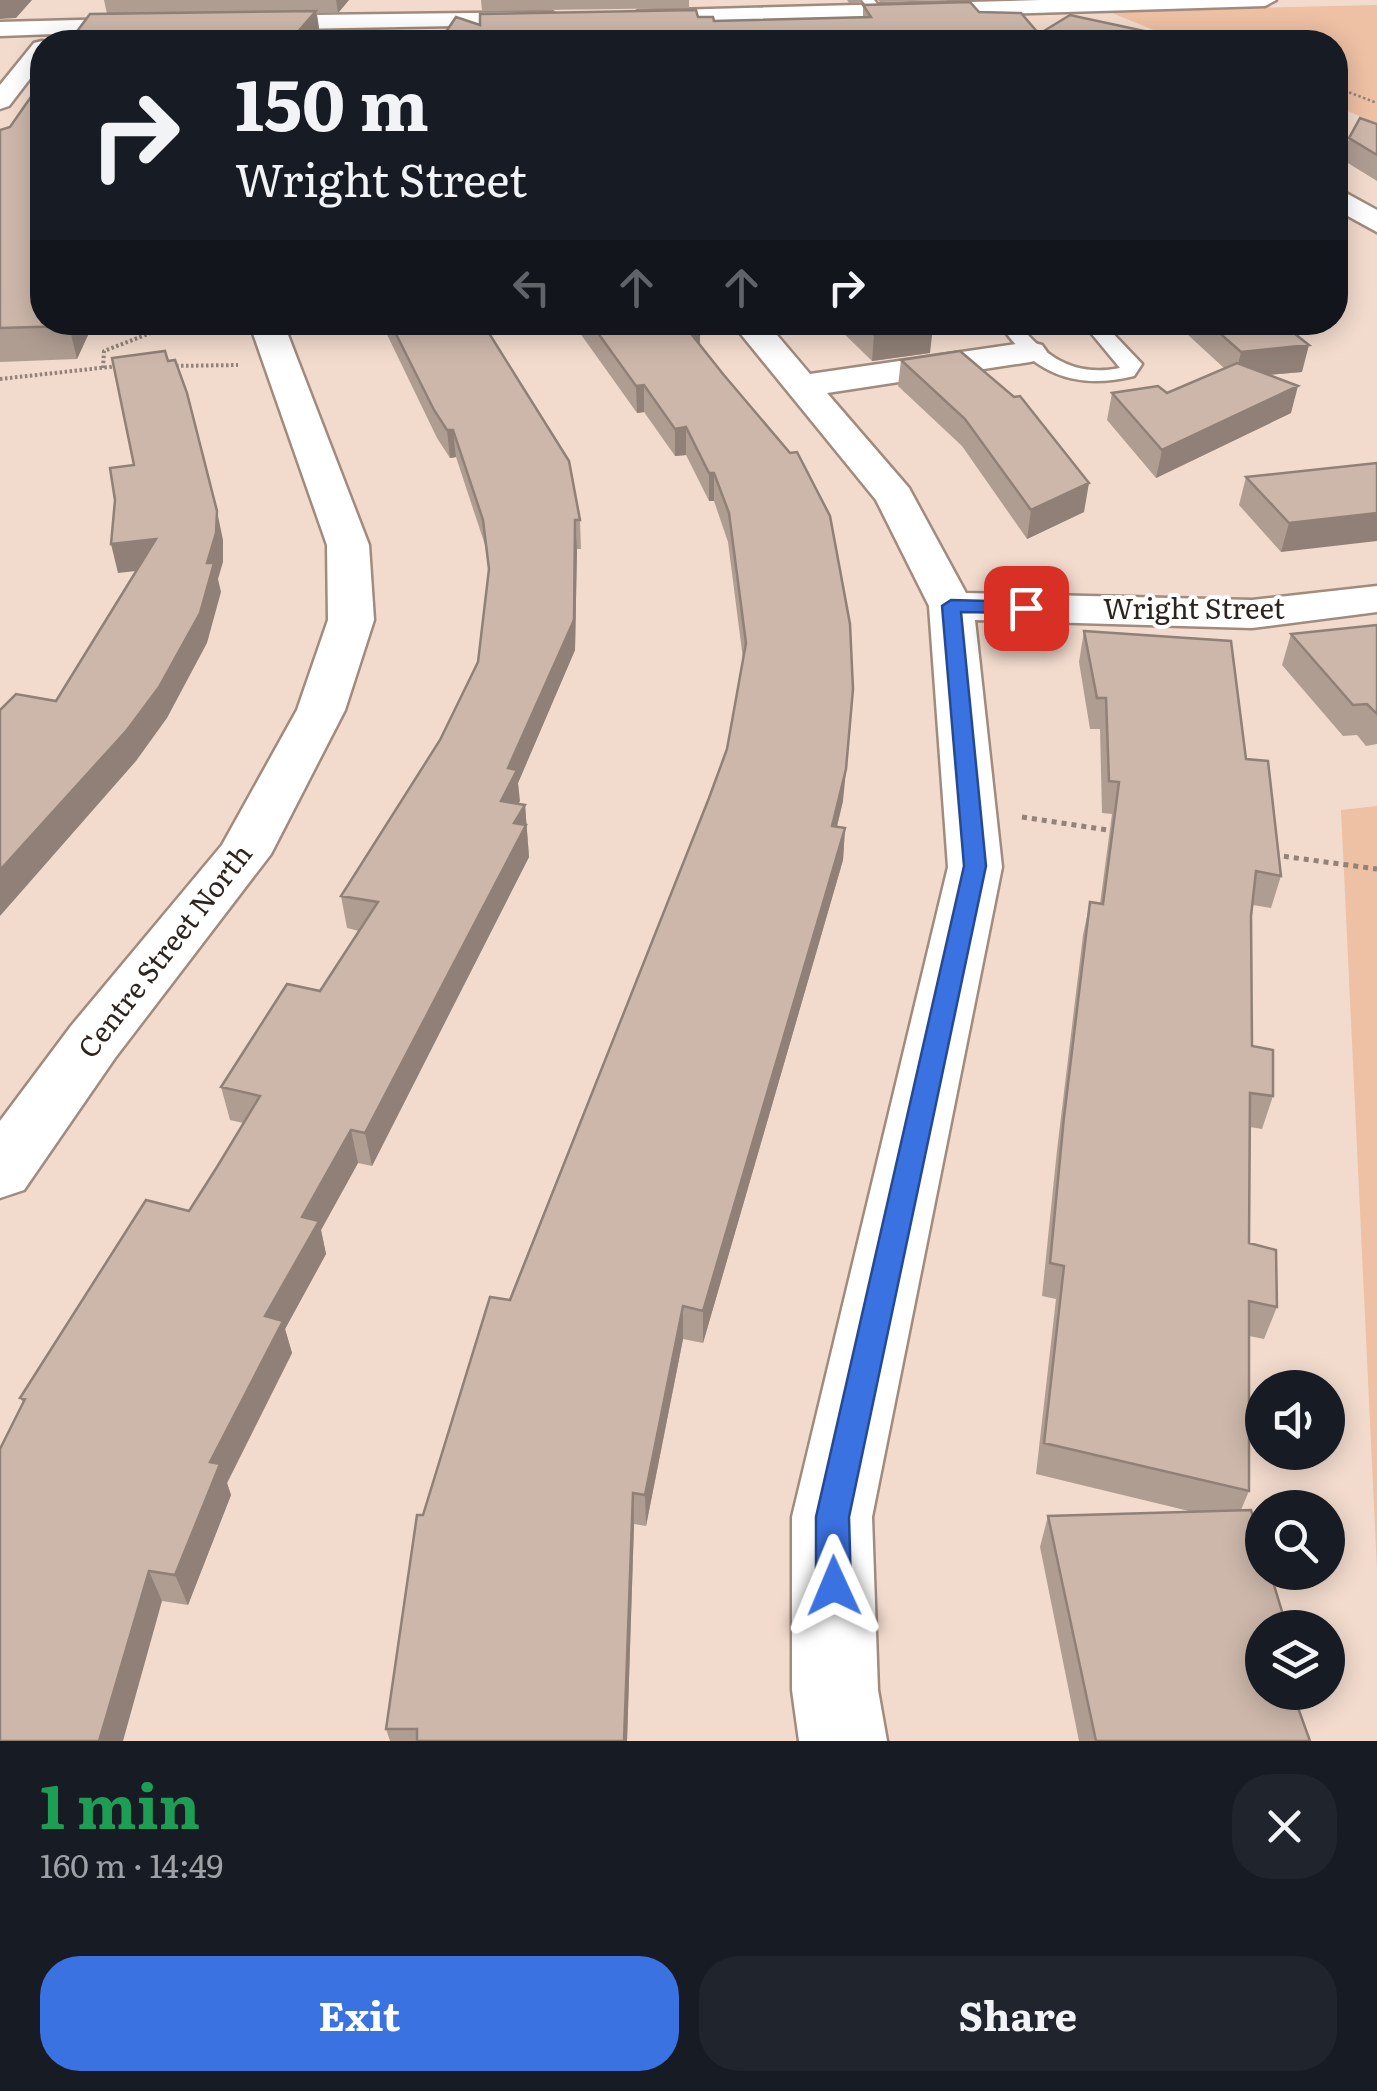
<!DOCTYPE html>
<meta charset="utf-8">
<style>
body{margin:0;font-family:Literata,serif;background:#20242c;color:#f1f3f6;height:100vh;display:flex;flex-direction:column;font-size:38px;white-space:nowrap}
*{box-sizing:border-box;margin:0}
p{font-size:32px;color:#9ea1a6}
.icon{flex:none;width:55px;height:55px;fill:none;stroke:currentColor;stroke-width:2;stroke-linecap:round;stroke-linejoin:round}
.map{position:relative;height:1741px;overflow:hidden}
.side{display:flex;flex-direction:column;background:#171b24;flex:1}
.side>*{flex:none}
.hud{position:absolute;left:30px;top:30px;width:1318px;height:305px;border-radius:40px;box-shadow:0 5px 25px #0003;background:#171b24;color:#f1f3f6;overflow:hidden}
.buttons{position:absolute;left:1245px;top:1370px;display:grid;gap:20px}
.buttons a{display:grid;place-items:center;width:100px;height:100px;border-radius:50%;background:#171b24;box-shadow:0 5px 25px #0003;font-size:50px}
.pin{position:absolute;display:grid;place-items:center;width:85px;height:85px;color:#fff;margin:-42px;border-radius:20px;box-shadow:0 5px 15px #0006}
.me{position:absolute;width:110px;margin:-55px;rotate:359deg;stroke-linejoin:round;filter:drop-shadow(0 0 8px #0008)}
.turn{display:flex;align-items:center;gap:35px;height:210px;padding:0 40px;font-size:45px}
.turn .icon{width:130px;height:130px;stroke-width:2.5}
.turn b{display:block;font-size:70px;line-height:85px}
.lanes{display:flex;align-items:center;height:95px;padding:0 40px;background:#0003;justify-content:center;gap:50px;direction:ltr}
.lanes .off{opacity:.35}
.round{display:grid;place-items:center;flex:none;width:105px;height:105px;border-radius:40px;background:#20242c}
.summary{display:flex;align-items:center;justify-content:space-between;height:170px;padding:0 40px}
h1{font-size:60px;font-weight:700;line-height:75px;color:#1e9e55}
.action{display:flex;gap:20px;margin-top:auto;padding:20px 40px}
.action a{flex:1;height:115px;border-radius:40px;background:#3b72e1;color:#fff;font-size:40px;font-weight:700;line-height:115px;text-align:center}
.action a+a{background:#20242c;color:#f1f3f6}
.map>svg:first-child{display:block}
</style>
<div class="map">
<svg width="1377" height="1741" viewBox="0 0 1377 1741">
<rect width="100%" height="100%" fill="#f2dbcd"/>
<!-- green -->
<path fill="#eec0a4" d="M 1377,5 L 1377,123 L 1335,106 L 1335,42 L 1183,42 L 1107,11 Z
M 1377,806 L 1377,1570 L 1341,810 Z"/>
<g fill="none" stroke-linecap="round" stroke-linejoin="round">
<defs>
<path id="service" d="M 862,0 L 874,0 L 884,13 L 874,16 Z
M 1002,322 L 1023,322 L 1020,326 C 1048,359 1076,377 1120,368 L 1082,322 L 1102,322 L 1142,364 L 1134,376 C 1089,387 1051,381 1018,347 C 1011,339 1003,331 1002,322 Z"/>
<path id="minor" d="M 42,41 L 48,42 L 42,42 L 42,63 L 9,106 L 0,109 L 0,85 L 34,43 Z
M 1335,187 L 1377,210 L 1377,232 L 1335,209 Z
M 731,322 L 766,322 L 810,374 L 1030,342 L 1042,345 L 1047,352 L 1042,359 L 1030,362 L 827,393 L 909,488 L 966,593 L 1252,600 L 1377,586 L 1377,612 L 1252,628 L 975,620 L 1002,867 L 872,1517 L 878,1690 L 887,1741 L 799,1741 L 792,1690 L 792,1517 L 948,867 L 929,606 L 876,500 Z"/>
<path id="tertiary" d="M 1041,0 L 1276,0 L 1265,6 L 638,25 L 627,18 L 638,11 Z
M 552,12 L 563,19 L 560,24 L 243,30 L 232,23 L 243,16 Z
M 157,18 L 168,25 L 165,30 L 0,36 L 0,22 Z
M 249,322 L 283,322 L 369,545 L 374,620 L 345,710 L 271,854 L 115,1058 L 24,1190 L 0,1198 L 0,1121 L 71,1026 L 222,845 L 297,710 L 328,620 L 327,545 Z"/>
</defs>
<!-- service casing -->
<use href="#service" stroke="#a08b7e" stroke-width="5"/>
<!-- minor casing -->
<use href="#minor" stroke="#a08b7e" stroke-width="5"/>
<!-- tertiary casing -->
<use href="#tertiary" stroke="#a08b7e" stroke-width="5"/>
<!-- path-far2 -->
<path stroke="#928279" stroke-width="2.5" stroke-dasharray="2.5 2.5" stroke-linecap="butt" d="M 1335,87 L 1377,103
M 1335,141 L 1356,138"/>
<!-- path-far1 -->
<path stroke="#928279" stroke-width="4" stroke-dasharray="2.5 2.5" stroke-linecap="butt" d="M 171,366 L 238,365
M 103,368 L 104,351 L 179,322
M 0,379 L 118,366"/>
<!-- path -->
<path stroke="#928279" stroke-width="5" stroke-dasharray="5 5" stroke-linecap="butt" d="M 1022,817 L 1114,831
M 1274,855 L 1377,869"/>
<!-- service -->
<use href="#service" fill="#fff" fill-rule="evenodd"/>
<!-- minor -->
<use href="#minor" fill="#fff" fill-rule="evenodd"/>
<!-- tertiary -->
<use href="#tertiary" fill="#fff" fill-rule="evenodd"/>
</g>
<!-- wall -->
<path fill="#b09d92" d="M 104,0 L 349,0 L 338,13 L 317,13 L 320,35 L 313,42 L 69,42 L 107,14 Z
M 481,0 L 689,0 L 689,8 L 482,11 Z
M 847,0 L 861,0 L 859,3 L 849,3 Z
M 878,0 L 950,0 L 880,2 Z
M 863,5 L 979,12 L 1039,34 L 480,25 L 698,17 L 714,21 L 863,17 Z
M 1377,124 L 1377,181 L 1343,160 L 1349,138 Z
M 10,127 L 94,322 L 77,359 L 0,362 L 0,130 Z
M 381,322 L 482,322 L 580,520 L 581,549 L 577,549 L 575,650 L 518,783 L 519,804 L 525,805 L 529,857 L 372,1166 L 358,1163 L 321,1230 L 326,1254 L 285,1329 L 292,1353 L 227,1483 L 231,1495 L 188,1605 L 162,1601 L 20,1398 L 189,1211 L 217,1167 L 243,1123 L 230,1120 L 221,1087 L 320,991 L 359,931 L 347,928 L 341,896 L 440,740 L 478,662 L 489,572 L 486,548 L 456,457 L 450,458 L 437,438 Z
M 572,322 L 690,322 L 700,334 L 700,346 L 843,801 L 837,827 L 845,828 L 843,860 L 703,1343 L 683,1339 L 646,1526 L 634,1524 L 627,1741 L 390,1741 L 386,1729 L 423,1515 L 709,798 L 727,749 L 743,659 L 728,542 L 714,501 L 709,501 L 686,455 L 675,456 L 644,412 L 637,413 Z
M 832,322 L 928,322 L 930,353 L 872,361 Z
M 1174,322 L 1280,322 L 1302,372 L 1268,375 L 1291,413 L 1156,478 L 1107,420 L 1112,393 L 1167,393 L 1224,368 Z
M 901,360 L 1084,512 L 1027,539 L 962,446 L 898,386 Z
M 1377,463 L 1281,552 L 1239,505 L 1246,477 Z
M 1377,625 L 1377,744 L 1366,746 L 1357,735 L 1343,736 L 1282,665 L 1291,634 Z
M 1084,631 L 1246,759 L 1281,876 L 1271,908 L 1253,905 L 1251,916 L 1252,1046 L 1273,1096 L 1262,1129 L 1250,1127 L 1249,1243 L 1277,1307 L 1264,1339 L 1249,1336 L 1249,1491 L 1241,1510 L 1308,1694 L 1298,1709 L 1310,1741 L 1079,1741 L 1040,1547 L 1048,1516 L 1193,1512 L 1036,1474 L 1056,1299 L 1042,1296 L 1057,1150 L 1083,935 L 1090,902 L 1100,904 L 1112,814 L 1102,813 L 1100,729 L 1090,729 L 1079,662 Z"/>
<!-- shaded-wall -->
<path fill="#908077" d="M 0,0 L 32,0 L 16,18 L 0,19 Z
M 336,0 L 349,0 L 338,13 Z
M 316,11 L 320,35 L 313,42 L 289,42 Z
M 70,322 L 94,322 L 77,359 L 69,326 Z
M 933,327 L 930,353 L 872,361 L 874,335 Z
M 700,334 L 700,360 L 692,335 Z
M 1309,345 L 1302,372 L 1235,378 L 1241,352 Z
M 644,385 L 644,412 L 637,413 L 636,386 Z
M 1298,386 L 1291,413 L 1156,478 L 1162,450 Z
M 686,427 L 686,455 L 675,456 L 675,429 Z
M 447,430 L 453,430 L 456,457 L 450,458 Z
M 709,473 L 714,473 L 714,501 L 709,501 Z
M 1089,483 L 1084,512 L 1027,539 L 1031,510 Z
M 217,511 L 223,540 L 223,562 L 218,579 L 221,592 L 207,643 L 167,718 L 136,761 L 0,916 L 0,870 Z
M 1377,513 L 1377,541 L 1281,552 L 1289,523 Z
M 575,520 L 577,549 L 575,650 L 518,783 L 520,801 L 504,832 L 501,801 L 508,768 Z
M 156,539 L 163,568 L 118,573 L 111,544 Z
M 851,720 L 843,801 L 829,858 L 832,826 Z
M 525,805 L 529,857 L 372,1166 L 365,1133 L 514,823 Z
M 845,828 L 843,860 L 703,1343 L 703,1311 Z
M 351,1130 L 358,1163 L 321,1230 L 326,1254 L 285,1329 L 292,1353 L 227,1483 L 231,1495 L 188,1605 L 175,1575 L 210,1462 L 302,1217 Z
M 683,1306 L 683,1339 L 646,1526 L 645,1495 Z
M 633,1493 L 634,1524 L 627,1741 L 624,1741 Z
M 149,1571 L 162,1601 L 123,1741 L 99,1741 Z"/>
<!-- building -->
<path fill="#cdb7aa" stroke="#908077" stroke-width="2.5" d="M 970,2 L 979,12 L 1021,13 L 1039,34 L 1070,15 L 1172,37 L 1188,42 L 439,42 L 456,17 L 480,25 L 480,14 L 696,10 L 698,17 L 713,17 L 714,21 L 871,17 L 863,5 Z
M 316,11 L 289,42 L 69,42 L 90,14 Z
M 42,81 L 42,322 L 70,322 L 69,326 L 0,328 L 0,130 L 10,127 Z
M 1360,118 L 1377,124 L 1377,155 L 1349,138 Z
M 390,322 L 482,322 L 569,461 L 580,520 L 575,520 L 574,620 L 508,768 L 517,770 L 501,801 L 525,805 L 514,823 L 526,825 L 365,1133 L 351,1130 L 302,1217 L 319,1221 L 265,1316 L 283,1321 L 210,1462 L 220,1464 L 175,1575 L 149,1571 L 99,1741 L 0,1741 L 0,1449 L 25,1399 L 20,1398 L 146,1200 L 189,1211 L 217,1167 L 260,1096 L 221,1087 L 287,984 L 320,991 L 378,902 L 341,896 L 440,740 L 478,662 L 489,569 L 483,520 L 453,430 L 447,430 L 434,410 Z
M 590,322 L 690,322 L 700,334 L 692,335 L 723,374 L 790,453 L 797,452 L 830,516 L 850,624 L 853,689 L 846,769 L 832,826 L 845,828 L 703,1311 L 683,1306 L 645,1495 L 633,1493 L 624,1741 L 417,1741 L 417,1729 L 386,1729 L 417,1515 L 423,1515 L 490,1297 L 510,1300 L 709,798 L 727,749 L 746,643 L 729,513 L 714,473 L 709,473 L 686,427 L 675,429 L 644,385 L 636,386 Z
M 861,322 L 928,322 L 933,327 L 874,335 Z
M 1207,322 L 1280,322 L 1309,345 L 1241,352 Z
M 165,351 L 168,361 L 175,360 L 187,393 L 217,511 L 216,533 L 207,563 L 214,563 L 200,613 L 159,687 L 127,730 L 0,870 L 0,710 L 16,694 L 56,701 L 156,539 L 111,544 L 115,500 L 110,468 L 134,465 L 112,358 Z
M 960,351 L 1014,397 L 1020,396 L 1089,483 L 1031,510 L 965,419 L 901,360 Z
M 1237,363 L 1298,386 L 1162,450 L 1112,393 L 1158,386 L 1167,393 Z
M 1377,463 L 1377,513 L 1289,523 L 1246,477 Z
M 1377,625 L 1377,714 L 1367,704 L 1353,705 L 1291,634 Z
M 1084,631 L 1231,641 L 1246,759 L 1268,761 L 1281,876 L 1256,871 L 1251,916 L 1252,1046 L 1273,1050 L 1273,1096 L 1250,1093 L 1249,1243 L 1276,1250 L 1277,1307 L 1249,1301 L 1249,1491 L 1044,1443 L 1064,1266 L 1050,1263 L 1064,1117 L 1090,902 L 1103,904 L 1119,782 L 1109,781 L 1106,698 L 1097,698 Z
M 1251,1510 L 1262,1548 L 1262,1572 L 1270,1572 L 1287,1628 L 1262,1628 L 1262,1692 L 1307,1692 L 1308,1694 L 1293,1694 L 1310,1741 L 1096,1741 L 1048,1516 Z"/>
<!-- route -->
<path fill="#3b72e1" stroke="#264a92" stroke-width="2.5" d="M 951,600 L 1026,602 L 1036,608 L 1026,613 L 961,612 L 986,866 L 849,1517 L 851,1586 L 846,1598 L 834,1603 L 821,1598 L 816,1586 L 816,1517 L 964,866 L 942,606 Z"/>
<g text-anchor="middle" stroke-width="8" stroke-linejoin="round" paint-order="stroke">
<!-- street labels -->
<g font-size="28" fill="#2c241f" stroke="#fff">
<text x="1194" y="619">Wright Street</text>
<text transform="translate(165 951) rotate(-52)" y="10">Centre Street North</text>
</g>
</g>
</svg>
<div class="buttons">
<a><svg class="icon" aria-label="sound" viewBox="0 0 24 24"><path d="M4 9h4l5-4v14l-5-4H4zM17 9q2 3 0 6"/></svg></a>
<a><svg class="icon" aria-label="search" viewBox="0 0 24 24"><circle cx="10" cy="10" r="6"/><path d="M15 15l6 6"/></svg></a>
<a><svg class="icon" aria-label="layers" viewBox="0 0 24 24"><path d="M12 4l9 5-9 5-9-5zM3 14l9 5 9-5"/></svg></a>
</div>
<div class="pin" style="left:1026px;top:608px;background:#d93025"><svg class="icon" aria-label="arrive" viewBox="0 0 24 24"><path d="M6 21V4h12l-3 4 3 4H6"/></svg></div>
<svg class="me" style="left:834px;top:1586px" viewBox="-20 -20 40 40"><path d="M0-17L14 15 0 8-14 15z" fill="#3b72e1" stroke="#fff" stroke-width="4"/></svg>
<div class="hud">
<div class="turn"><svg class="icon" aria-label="right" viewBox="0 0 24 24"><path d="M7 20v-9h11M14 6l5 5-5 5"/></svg><div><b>150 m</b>Wright Street</div></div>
<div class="lanes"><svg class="icon off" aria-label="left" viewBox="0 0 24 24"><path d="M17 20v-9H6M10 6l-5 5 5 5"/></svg><svg class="icon off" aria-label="ahead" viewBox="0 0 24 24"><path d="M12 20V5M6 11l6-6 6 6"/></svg><svg class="icon off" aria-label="ahead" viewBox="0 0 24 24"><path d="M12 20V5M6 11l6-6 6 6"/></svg><svg class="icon" aria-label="right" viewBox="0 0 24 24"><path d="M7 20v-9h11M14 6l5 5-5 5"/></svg></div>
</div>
</div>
<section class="side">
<div class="summary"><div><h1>1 min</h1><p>160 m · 14:49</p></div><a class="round"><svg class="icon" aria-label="close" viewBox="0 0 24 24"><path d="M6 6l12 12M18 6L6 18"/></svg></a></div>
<div class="action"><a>Exit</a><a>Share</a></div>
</section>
